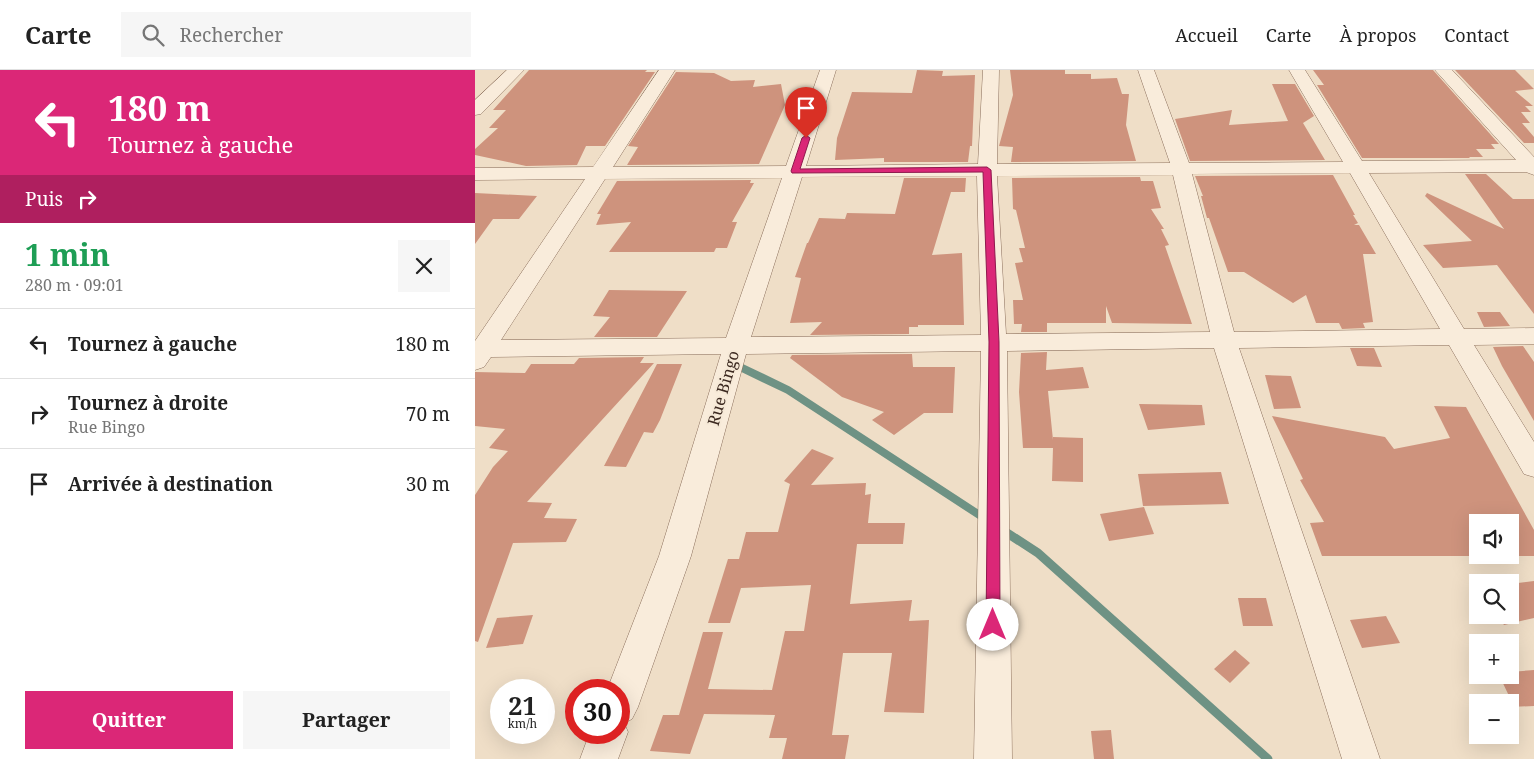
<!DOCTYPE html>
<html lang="fr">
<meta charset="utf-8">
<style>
body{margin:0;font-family:"Noto Serif",serif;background:#f6f6f6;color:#222;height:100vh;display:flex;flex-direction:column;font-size:19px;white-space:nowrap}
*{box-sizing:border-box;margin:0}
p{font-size:16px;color:#767676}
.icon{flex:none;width:28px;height:28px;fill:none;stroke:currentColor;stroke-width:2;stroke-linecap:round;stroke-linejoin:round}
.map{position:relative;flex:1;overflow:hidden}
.details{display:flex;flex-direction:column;background:#fff;width:475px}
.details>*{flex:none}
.guide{background:#db2777;color:#fff;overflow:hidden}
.fabs{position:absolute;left:994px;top:444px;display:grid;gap:10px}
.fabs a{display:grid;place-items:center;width:50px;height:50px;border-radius:0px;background:#fff;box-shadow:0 5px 20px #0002;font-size:25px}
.speed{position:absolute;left:15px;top:609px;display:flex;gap:10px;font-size:25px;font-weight:700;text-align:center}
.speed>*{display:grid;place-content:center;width:65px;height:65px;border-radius:50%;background:#fff;box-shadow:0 5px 20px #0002;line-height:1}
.speed small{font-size:12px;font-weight:400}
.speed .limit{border:8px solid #d22;background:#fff;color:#111}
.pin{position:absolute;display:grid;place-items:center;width:42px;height:42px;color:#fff;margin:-51px -21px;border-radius:50% 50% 50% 0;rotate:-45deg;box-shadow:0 0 5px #0007}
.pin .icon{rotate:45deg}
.me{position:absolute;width:55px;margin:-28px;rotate:0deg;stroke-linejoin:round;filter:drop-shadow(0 0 4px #0008)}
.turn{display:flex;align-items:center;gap:18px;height:105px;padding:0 25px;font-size:22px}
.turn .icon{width:65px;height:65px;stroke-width:2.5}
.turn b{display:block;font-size:35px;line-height:42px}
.then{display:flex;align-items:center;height:48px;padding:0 25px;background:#0003;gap:10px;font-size:19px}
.round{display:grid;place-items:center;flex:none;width:52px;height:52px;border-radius:0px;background:#f6f6f6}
.summary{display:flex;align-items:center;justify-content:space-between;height:85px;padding:0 25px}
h1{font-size:30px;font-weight:700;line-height:38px;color:#1e9e55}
.action{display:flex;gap:10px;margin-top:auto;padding:10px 25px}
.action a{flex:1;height:58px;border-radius:0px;background:#db2777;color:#fff;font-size:20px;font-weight:700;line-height:58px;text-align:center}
.action a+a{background:#f6f6f6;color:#222}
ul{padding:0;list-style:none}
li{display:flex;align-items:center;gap:15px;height:70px;padding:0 25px;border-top:1px solid #e0e0e0}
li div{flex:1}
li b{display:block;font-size:19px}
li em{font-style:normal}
header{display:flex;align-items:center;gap:30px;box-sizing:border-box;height:70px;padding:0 25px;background:#fff;border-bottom:1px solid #e0e0e0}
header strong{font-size:24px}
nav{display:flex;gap:28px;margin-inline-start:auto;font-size:18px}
.search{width:350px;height:45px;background:#f6f6f6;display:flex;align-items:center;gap:12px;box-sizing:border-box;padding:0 18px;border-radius:0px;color:#767676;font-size:19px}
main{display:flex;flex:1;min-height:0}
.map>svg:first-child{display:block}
</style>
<header>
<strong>Carte</strong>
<div class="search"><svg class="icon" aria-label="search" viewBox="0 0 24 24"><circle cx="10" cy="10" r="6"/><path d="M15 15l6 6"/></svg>Rechercher</div>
<nav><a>Accueil</a><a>Carte</a><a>À propos</a><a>Contact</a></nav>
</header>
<main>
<section class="details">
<div class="guide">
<div class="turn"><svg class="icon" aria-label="left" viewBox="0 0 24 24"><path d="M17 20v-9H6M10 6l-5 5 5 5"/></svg><div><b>180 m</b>Tournez à gauche</div></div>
<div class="then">Puis<svg class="icon" aria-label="right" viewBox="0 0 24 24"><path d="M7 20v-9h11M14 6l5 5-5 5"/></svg></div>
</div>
<div class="summary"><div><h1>1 min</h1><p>280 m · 09:01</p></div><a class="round"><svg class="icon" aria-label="close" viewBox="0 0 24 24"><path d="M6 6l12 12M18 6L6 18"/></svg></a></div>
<ul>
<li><svg class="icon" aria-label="left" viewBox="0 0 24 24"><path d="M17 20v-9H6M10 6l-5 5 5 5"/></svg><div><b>Tournez à gauche</b></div><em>180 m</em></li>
<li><svg class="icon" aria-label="right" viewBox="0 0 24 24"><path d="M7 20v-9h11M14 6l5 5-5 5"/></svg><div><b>Tournez à droite</b><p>Rue Bingo</p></div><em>70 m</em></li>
<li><svg class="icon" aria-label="arrive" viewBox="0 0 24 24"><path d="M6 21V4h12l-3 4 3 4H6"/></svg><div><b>Arrivée à destination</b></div><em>30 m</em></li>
</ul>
<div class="action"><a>Quitter</a><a>Partager</a></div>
</section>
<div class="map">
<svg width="1059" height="689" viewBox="0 0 1059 689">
<rect width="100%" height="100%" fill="#efdec7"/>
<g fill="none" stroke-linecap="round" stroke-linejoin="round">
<!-- stream-far1 -->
<path stroke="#6e9284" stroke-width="8" d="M 263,296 L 313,320 L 512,450"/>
<!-- stream -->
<path stroke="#6e9284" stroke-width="9" d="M 526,459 L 563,483 L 793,689"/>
</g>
<!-- building -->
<path fill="#ce937d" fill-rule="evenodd" d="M 54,0 L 172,0 L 170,2 L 180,2 L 130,76 L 111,76 L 102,95 L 51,96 L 0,85 L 0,79 L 23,58 L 14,58 L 31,40 L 18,40 Z
M 442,0 L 468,1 L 467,6 L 500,5 L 497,76 L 495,76 L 493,92 L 409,92 L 409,88 L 360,90 L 362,68 L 377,22 L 437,23 Z
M 535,0 L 590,0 L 590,4 L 616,4 L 616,9 L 642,8 L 647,24 L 654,24 L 651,55 L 661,91 L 536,92 L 538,77 L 524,76 L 538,25 Z
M 838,0 L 958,0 L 1024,74 L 1016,74 L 1020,79 L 1001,79 L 1008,87 L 994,87 L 995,88 L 887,88 L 842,15 L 849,15 Z
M 980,0 L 1040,0 L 1059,19 L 1040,21 L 1058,36 L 1050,36 L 1056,42 L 1046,42 L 1055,53 L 1047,53 L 1059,67 L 1059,73 L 1049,73 Z
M 201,2 L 239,3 L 256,11 L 280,10 L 278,17 L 306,14 L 310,35 L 284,94 L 152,95 L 163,77 L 153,76 Z
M 797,14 L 820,14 L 839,46 L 828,53 L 850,90 L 715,91 L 700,49 L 757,40 L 754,55 L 813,51 Z
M 990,104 L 1011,104 L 1038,129 L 1059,129 L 1059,244 L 1022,195 L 968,198 L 948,175 L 997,171 L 950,126 L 952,123 L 1029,159 Z
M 858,105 L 880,145 L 878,145 L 883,153 L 879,155 L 884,155 L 901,184 L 888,184 L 898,252 L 888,253 L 890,258 L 867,259 L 864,253 L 841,253 L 831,225 L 818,233 L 769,202 L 753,202 L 734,148 L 732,148 L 726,126 L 728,126 L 720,106 Z
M 665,107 L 666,111 L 678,111 L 686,138 L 676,139 L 689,159 L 686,159 L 694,175 L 690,176 L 717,254 L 637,253 L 631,236 L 631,253 L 572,253 L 572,262 L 546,262 L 547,254 L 539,254 L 538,230 L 548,230 L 540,193 L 548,192 L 544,178 L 550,178 L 541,140 L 538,139 L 537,108 Z
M 429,108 L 491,108 L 490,122 L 476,122 L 457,185 L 487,183 L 489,255 L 443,255 L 443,257 L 434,257 L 434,264 L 335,265 L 347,252 L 315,253 L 326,208 L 320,207 L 332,173 L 333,173 L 344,148 L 370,149 L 372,143 L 420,144 Z
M 276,110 L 275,113 L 279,113 L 257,152 L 262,152 L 252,178 L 241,178 L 239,182 L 134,182 L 156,152 L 121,155 L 126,144 L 122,144 L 142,111 Z
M 0,123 L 62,126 L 44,149 L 18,149 L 0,174 Z
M 134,220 L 212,221 L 182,267 L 119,267 L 135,247 L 118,246 Z
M 1002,242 L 1025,242 L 1035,256 L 1009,257 Z
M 1048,276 L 1059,292 L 1059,351 L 1027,296 L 1018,277 Z
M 875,278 L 899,278 L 907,297 L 882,296 Z
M 572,282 L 571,300 L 608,297 L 614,318 L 573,321 L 578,370 L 578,367 L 608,368 L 608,412 L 577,411 L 578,378 L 548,378 L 544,322 L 546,283 Z
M 437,284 L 438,297 L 480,297 L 478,343 L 449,343 L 419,365 L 397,350 L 409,342 L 367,327 L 315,288 L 317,285 Z
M 169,287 L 165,293 L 179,293 L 52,432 L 77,433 L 69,448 L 102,449 L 91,472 L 38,473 L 3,572 L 0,571 L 0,425 L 18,397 L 33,381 L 14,378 L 30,359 L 0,356 L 0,302 L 50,303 L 56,294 L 99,294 L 104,288 Z
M 182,294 L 207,294 L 185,350 L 178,363 L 169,362 L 151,397 L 129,396 Z
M 790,305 L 816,306 L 826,338 L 799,339 Z
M 664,334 L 727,335 L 730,355 L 673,360 Z
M 959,336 L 991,337 L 1059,460 L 1059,486 L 847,486 L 835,453 L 849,452 L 825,410 L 828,409 L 797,346 L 910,367 L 919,379 L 975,368 ZM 1002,452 L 1035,452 L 1035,485 L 1002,485 Z
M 337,379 L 359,388 L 336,415 L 391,413 L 390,425 L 396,424 L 393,453 L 430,453 L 428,474 L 382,474 L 375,534 L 437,530 L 434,551 L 454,550 L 449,643 L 409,642 L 417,583 L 368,583 L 357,665 L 374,665 L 370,689 L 307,689 L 312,668 L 294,668 L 300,645 L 229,644 L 215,684 L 175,681 L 188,645 L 204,645 L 228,562 L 248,562 L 233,619 L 297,620 L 310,561 L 329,561 L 336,515 L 266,518 L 255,553 L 233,553 L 253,489 L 264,489 L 271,462 L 303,462 L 315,414 L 309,411 Z
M 746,402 L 754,434 L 668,436 L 663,404 Z
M 669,437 L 679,464 L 634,471 L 625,444 Z
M 1059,511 L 1059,548 L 1029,555 L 1022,545 L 1035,545 L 1035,514 Z
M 763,528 L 791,528 L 798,556 L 768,556 Z
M 58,545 L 48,574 L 11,578 L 22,548 Z
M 911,546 L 925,573 L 887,578 L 875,550 Z
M 760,580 L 775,593 L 755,613 L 739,599 Z
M 1059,600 L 1059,636 L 1035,637 L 1035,628 L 1024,605 L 1035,605 L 1035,602 Z
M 636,660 L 639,689 L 619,689 L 616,661 Z"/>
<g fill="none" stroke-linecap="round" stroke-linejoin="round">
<defs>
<path id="minor" d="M 32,0 L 49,0 L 6,44 L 0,45 L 0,30 Z
M 184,0 L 200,0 L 138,97 L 311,96 L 345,0 L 361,0 L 331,96 L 503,94 L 508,0 L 524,0 L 522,94 L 695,93 L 663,0 L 679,0 L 714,93 L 868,92 L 814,0 L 830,0 L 887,91 L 1041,90 L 960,0 L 977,0 L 1059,87 L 1059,105 L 1051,102 L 894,103 L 989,259 L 1059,258 L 1059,274 L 999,275 L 1059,372 L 1059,407 L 1049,404 L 974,275 L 764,278 L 905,689 L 867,689 L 739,278 L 532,281 L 537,689 L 499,689 L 506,281 L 271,284 L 216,486 L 163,637 L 157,649 L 149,653 L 153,662 L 143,689 L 105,689 L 115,662 L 144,662 L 144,620 L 132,620 L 184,486 L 246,284 L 16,287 L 9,297 L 0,300 L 0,271 L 110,109 L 0,110 L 0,98 L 118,97 ZM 875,103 L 965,259 L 759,262 L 717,104 ZM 698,105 L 735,262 L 531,264 L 522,106 ZM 502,106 L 506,265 L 276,267 L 327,107 ZM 307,108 L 251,268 L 26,270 L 130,109 Z"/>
</defs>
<!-- minor casing -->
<use href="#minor" stroke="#8b6f5c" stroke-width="1"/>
<!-- minor -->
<use href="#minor" fill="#f9ecdb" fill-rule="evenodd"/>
</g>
<!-- route -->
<path fill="#db2777" stroke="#8e194d" d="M 331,65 L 335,68 L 325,99 L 512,97 L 516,100 L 524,272 L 525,555 L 523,560 L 518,562 L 513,560 L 511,555 L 514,272 L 508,102 L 317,103 L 316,101 L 327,68 Z"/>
<g text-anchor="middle" stroke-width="4" stroke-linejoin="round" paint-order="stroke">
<!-- street labels -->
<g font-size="16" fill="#3c2920" stroke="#f6e9d7">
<text transform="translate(248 318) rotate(-74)" y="6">Rue Bingo</text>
</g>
</g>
</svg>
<div class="fabs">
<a><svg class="icon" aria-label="sound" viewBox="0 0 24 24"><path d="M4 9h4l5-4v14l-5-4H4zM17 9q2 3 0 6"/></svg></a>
<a><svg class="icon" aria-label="search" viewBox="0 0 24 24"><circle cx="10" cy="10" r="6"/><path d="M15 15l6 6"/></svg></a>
<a>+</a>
<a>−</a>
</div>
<div class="speed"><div>21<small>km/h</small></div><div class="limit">30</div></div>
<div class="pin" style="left:331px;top:68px;background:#d93025"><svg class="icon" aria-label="arrive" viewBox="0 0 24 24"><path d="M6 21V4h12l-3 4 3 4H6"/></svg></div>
<svg class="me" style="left:518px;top:555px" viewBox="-20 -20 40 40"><circle r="19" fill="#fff"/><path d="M0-13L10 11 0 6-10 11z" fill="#db2777"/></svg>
</div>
</main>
